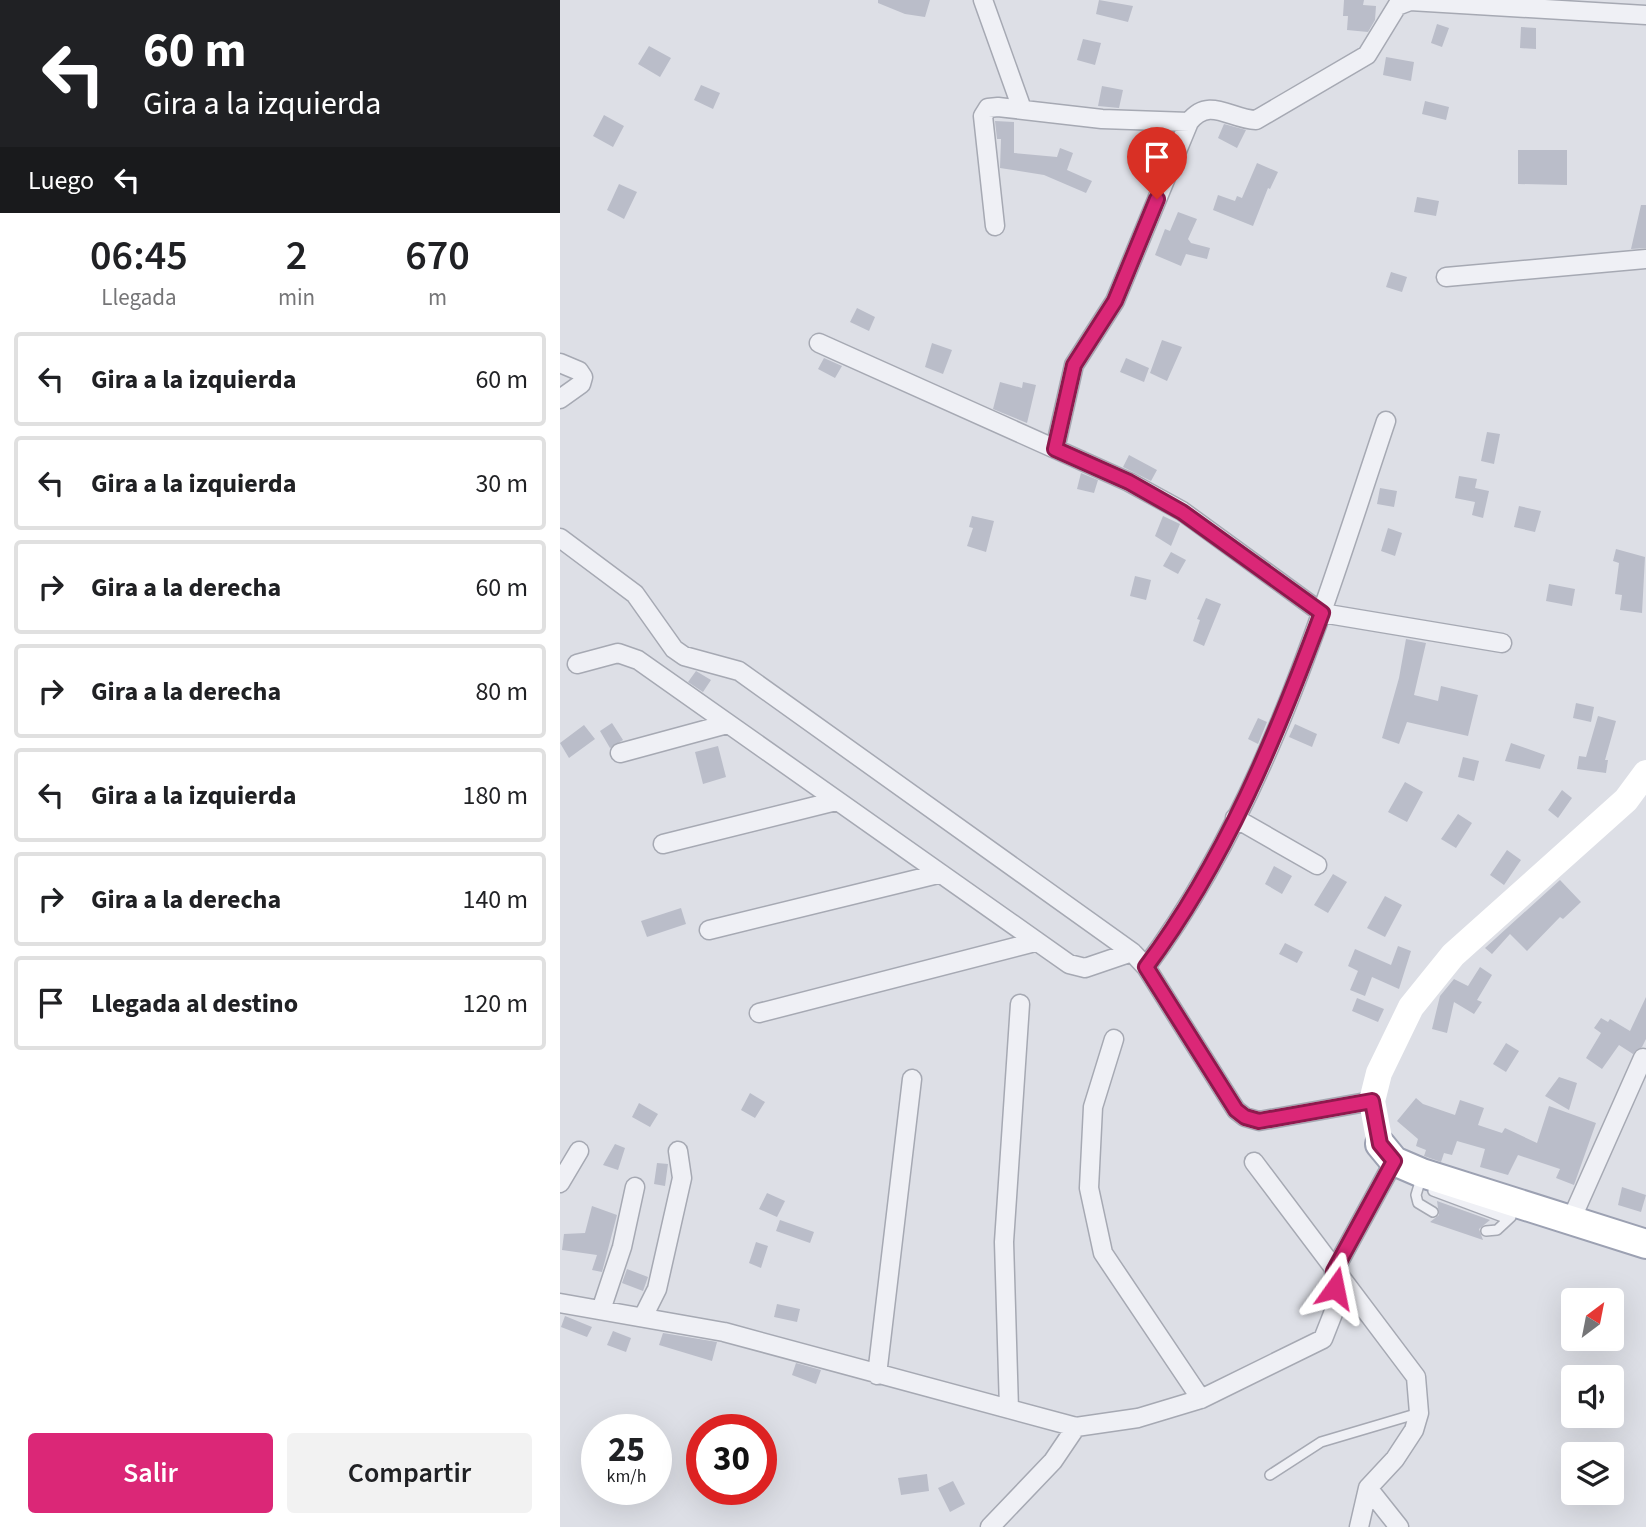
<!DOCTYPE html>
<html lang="es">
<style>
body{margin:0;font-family:"Source Sans 3",sans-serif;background:#f2f2f2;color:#202124;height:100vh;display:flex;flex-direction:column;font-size:26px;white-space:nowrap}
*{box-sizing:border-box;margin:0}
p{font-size:23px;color:#757577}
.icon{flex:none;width:38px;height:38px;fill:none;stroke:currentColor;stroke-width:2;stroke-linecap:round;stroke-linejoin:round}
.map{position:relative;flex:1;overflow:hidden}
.side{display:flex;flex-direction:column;background:#fff;width:560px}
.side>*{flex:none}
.hud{background:#202124;color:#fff;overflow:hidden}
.needle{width:46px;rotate:32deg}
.tools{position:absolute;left:1001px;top:1288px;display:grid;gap:14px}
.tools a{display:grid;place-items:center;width:63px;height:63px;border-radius:7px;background:#fff;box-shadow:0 7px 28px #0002;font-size:35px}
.speed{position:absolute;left:21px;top:1414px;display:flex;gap:14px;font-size:35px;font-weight:700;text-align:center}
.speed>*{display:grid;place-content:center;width:91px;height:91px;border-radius:50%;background:#fff;box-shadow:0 7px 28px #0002;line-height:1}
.speed small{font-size:18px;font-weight:400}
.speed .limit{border:10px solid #d22;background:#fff;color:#111}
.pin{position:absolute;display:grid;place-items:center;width:60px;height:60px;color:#fff;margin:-72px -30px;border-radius:50% 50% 50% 0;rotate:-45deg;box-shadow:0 0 7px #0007}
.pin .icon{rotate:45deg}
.me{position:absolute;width:77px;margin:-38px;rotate:12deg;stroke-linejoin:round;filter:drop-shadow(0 0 5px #0008)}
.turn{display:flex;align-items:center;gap:24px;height:147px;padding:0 28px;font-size:32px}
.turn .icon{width:91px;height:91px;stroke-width:2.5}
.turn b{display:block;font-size:49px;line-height:60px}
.then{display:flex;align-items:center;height:66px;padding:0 28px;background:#0003;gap:14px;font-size:26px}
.eta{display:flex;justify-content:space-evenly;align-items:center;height:119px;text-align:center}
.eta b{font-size:42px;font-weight:600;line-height:49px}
.primary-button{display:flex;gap:14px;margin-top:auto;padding:14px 28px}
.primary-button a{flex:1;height:80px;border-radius:7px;background:#db2777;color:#fff;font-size:28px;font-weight:600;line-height:80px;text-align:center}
.primary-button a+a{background:#f2f2f2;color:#202124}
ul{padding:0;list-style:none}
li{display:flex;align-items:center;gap:21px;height:94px;margin:0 14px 10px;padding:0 14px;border:4px solid #e0e0e0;border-radius:7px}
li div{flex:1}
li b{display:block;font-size:26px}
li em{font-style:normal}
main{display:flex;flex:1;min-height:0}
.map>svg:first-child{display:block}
</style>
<main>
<section class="side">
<div class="hud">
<div class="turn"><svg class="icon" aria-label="left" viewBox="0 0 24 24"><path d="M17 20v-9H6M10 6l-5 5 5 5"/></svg><div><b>60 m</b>Gira a la izquierda</div></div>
<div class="then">Luego<svg class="icon" aria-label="left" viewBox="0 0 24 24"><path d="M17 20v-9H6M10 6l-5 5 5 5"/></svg></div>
</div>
<div class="eta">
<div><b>06:45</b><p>Llegada</p></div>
<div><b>2</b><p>min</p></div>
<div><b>670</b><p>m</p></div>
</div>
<ul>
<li><svg class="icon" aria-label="left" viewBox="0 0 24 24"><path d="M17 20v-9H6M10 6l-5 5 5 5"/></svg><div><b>Gira a la izquierda</b></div><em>60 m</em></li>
<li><svg class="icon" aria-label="left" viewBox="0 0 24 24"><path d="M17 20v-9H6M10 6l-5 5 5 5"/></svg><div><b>Gira a la izquierda</b></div><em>30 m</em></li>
<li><svg class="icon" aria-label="right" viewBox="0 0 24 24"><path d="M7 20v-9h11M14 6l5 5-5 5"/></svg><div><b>Gira a la derecha</b></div><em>60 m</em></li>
<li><svg class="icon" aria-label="right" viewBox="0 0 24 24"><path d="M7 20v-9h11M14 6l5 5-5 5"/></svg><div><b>Gira a la derecha</b></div><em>80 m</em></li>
<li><svg class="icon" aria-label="left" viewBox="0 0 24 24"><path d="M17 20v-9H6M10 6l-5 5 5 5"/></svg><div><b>Gira a la izquierda</b></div><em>180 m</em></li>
<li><svg class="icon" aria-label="right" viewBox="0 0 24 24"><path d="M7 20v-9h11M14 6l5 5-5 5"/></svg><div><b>Gira a la derecha</b></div><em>140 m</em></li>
<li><svg class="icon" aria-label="arrive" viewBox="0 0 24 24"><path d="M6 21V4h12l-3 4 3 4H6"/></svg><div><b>Llegada al destino</b></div><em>120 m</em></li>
</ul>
<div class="primary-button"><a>Salir</a><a>Compartir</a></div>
</section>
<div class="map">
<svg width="1086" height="1527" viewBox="0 0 1086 1527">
<rect width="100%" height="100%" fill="#dddfe6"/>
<!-- building -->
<path fill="#babdc9" d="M 318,0 L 370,0 L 365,17 L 345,14 L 318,3 Z
M 539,0 L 573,6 L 568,22 L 536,14 Z
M 784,0 L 804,0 L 803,5 L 816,6 L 815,20 L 808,32 L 787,30 L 788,16 L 783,16 Z
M 877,24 L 889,28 L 882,47 L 871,43 Z
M 961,27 L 976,28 L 976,49 L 960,48 Z
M 523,39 L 541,43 L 535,65 L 517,60 Z
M 89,46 L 111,58 L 100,77 L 78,64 Z
M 826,57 L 854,62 L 851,81 L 823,75 Z
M 141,85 L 160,93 L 153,109 L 134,100 Z
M 542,86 L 563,90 L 559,108 L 538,106 Z
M 865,101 L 889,107 L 886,120 L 862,114 Z
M 44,115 L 64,126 L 53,147 L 33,136 Z
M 435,121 L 454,122 L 454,153 L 497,157 L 500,148 L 513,153 L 507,170 L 532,181 L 526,193 L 484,175 L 440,168 L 441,139 L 437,139 Z
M 664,124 L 686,130 L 677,148 L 658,138 Z
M 958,150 L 1007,150 L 1007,185 L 958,184 Z
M 697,163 L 718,172 L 710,189 L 708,188 L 693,226 L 653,210 L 658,195 L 675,201 L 677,196 L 682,198 Z
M 59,184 L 77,192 L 64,219 L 47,210 Z
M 857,197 L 879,201 L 876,216 L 854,212 Z
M 1081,205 L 1086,205 L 1086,248 L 1071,249 Z
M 618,212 L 637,219 L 628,239 L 631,243 L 650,248 L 647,259 L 626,254 L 621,266 L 595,255 L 605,229 L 610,231 Z
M 831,272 L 847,277 L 842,292 L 826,287 Z
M 297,308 L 315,317 L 309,331 L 290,322 Z
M 602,340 L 622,347 L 607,381 L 590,373 Z
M 372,343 L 392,350 L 383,374 L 365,367 Z
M 264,358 L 282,366 L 275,378 L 258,369 Z
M 566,358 L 589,368 L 584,382 L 560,372 Z
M 440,382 L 462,388 L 463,382 L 476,385 L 467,423 L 433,409 Z
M 927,432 L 940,434 L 934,464 L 921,461 Z
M 569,455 L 597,470 L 591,481 L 563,467 Z
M 521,473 L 538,480 L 534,493 L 517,489 Z
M 899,476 L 917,479 L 915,488 L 929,491 L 923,518 L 912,515 L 915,502 L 895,498 Z
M 820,488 L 837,491 L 834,507 L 817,504 Z
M 959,506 L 981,511 L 975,532 L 954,527 Z
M 412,516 L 434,521 L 426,552 L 407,546 L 413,528 L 409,527 Z
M 603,516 L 620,524 L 611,546 L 595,536 Z
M 828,528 L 842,533 L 835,556 L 821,551 Z
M 1056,549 L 1085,557 L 1082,613 L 1060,610 L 1062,595 L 1055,594 L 1059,563 L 1053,561 Z
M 611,552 L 626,560 L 618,574 L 603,566 Z
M 575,576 L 591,580 L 586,600 L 570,596 Z
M 989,584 L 1015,589 L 1012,606 L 986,601 Z
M 646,598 L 661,604 L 644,646 L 633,641 L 640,620 L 637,619 Z
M 846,639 L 866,643 L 854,695 L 878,701 L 881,686 L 918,695 L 908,736 L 847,722 L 839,744 L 822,738 L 839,678 Z
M 136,671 L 151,680 L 143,692 L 128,682 Z
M 1016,703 L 1034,707 L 1031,722 L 1013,718 Z
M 1038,716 L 1056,721 L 1045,760 L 1048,760 L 1046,773 L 1017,769 L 1019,756 L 1026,757 Z
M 698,718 L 707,722 L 698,744 L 688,739 Z
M 52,723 L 63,740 L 50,748 L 40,731 Z
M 735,724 L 757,734 L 752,747 L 729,737 Z
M 24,725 L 35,739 L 9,758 L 0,743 Z
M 951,743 L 985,755 L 980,769 L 945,761 Z
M 158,746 L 166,777 L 143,784 L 135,752 Z
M 903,757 L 919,761 L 914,781 L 898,777 Z
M 845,782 L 863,792 L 847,822 L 828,812 Z
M 1002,790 L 1012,798 L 998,818 L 988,810 Z
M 898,814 L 912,823 L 896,848 L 881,839 Z
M 947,850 L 961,860 L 944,885 L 930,875 Z
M 714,866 L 732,876 L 722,894 L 705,884 Z
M 773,874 L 787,882 L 768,913 L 754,905 Z
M 1000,880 L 1021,902 L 1003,919 L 1000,917 L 967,951 L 950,934 L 932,954 L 925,948 Z
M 825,896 L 842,905 L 825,937 L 807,928 Z
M 121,908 L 126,924 L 87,937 L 81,921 Z
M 725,943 L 743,952 L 737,963 L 719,954 Z
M 838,946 L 851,951 L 839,989 L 812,977 L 805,996 L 790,990 L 798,971 L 788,966 L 795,949 L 831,965 Z
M 920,967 L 932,975 L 917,1000 L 922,1002 L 914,1014 L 894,1002 L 887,1033 L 872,1029 L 880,996 L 894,979 L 908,986 Z
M 1086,997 L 1086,1039 L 1082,1047 L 1073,1054 L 1059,1045 L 1042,1069 L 1026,1058 L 1041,1033 L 1034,1028 L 1041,1018 L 1048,1022 L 1050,1019 L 1070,1031 Z
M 797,998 L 824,1009 L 818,1022 L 792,1011 Z
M 946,1043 L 959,1051 L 946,1072 L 933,1064 Z
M 999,1077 L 1017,1083 L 1009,1110 L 985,1096 Z
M 190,1093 L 205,1102 L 195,1118 L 181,1110 Z
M 856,1098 L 863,1104 L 895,1115 L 900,1100 L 924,1108 L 918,1125 L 942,1133 L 945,1128 L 977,1143 L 989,1106 L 1036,1123 L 1014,1185 L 996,1178 L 1000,1169 L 958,1155 L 948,1175 L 920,1167 L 925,1149 L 897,1141 L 892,1155 L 884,1153 L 881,1162 L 864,1156 L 866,1150 L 856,1146 L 858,1139 L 837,1121 Z
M 79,1103 L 98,1114 L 90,1127 L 72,1117 Z
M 55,1144 L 65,1148 L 58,1170 L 43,1165 Z
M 97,1163 L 108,1164 L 105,1186 L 94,1184 Z
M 1062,1187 L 1086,1195 L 1081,1212 L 1058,1205 Z
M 207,1193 L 225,1201 L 217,1217 L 199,1209 Z
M 877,1201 L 930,1220 L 919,1229 L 923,1240 L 870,1222 L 879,1215 Z
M 32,1206 L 57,1215 L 42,1272 L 32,1270 L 37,1255 L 2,1250 L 4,1234 L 25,1233 Z
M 220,1220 L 254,1232 L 250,1243 L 216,1231 Z
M 196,1242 L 208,1246 L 201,1268 L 189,1263 Z
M 67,1269 L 88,1277 L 83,1291 L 62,1283 Z
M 217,1304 L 240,1309 L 237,1322 L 214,1317 Z
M 5,1316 L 32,1327 L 27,1337 L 1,1327 Z
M 53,1331 L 71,1338 L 66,1352 L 47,1345 Z
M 103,1333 L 157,1342 L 152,1361 L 99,1345 Z
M 236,1363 L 261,1370 L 256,1384 L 232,1375 Z
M 367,1474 L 369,1491 L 341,1495 L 338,1478 Z
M 393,1481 L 405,1504 L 390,1512 L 378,1488 Z"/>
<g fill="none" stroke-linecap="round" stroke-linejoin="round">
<defs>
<path id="lane" d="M 862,1175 L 856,1195 L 858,1203 L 873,1212
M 873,1191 L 948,1219
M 926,1231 L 937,1230 L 951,1217
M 710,1475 L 761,1442 L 859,1413"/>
<path id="street" d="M 423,0 L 462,109
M 435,226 L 423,116 L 428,108 L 438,107 L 542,119 L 629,122
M 886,277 L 1086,259
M 259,343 L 569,482 L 622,511 L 762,613 L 942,643
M 0,363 L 19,371 L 23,377 L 21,384 L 0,399
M 495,449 L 514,365 L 555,301 L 629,122 C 649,96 670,119 696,120 L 807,55 L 837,6 L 850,1 L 1086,15
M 0,538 L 75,594 L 114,649 L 124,656 L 179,671 L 572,952 L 586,967 L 676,1110 L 685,1117 L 699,1121 L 812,1101
M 17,664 L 58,653 L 78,660 L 509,964 L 525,968 L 572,952
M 60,753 L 167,724
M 675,818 L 757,865
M 103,844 L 276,801
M 149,930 L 378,874
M 586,967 C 706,805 763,609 826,421
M 199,1013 L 475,942
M 554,1039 L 533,1107 L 529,1188 L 543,1253 L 641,1399
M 694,1162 L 856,1377 L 859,1413 L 854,1430 L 835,1459 L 808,1488 L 799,1527
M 0,1183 L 19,1151
M 1011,1220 L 1083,1058
M 0,1303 L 164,1332 L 516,1427 L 578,1418 L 641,1399 L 763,1339 L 776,1306 L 774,1271 L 834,1161
M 41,1310 L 62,1247 L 75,1187
M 83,1317 L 97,1289 L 122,1178 L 118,1151
M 317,1375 L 352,1079
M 449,1409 L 444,1242 L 460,1004
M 808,1488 L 839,1527
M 430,1527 L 493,1461 L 516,1427"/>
<path id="primary" d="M 820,1144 L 834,1161 L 862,1173 L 1086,1244"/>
</defs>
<!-- lane casing -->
<use href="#lane" stroke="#a6a9b3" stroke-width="12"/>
<!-- street casing -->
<use href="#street" stroke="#a6a9b3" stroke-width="21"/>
<!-- primary casing -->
<use href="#primary" stroke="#9ca1b2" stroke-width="32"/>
<!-- lane -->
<use href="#lane" stroke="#eff0f5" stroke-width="9"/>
<!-- street -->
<use href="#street" stroke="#eff0f5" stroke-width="18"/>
<!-- secondary -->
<path stroke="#fff" stroke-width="26" d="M 820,1144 L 812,1101 L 819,1073 L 851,1007 L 893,955 L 1066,800 L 1086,773"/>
<!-- primary -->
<use href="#primary" stroke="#fff" stroke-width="28"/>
</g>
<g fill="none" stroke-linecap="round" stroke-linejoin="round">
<defs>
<path id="route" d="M 597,199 L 555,301 L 514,365 L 495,449 L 569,482 L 622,512 L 762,613 C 716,737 665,861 586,967 L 676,1110 L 685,1117 L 699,1121 L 812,1101 L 820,1144 L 834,1161 L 774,1271 L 775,1288"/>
</defs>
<!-- route casing -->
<use href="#route" stroke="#8e194d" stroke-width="18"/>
<!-- route -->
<use href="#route" stroke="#db2777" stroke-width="12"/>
</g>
</svg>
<div class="tools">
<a><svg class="needle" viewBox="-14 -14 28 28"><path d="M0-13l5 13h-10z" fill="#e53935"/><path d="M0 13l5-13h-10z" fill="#757577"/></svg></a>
<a><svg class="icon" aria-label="sound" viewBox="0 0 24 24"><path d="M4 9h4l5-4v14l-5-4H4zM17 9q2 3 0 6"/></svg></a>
<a><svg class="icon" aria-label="layers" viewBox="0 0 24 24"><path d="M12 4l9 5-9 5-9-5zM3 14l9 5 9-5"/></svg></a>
</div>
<div class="speed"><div>25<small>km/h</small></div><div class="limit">30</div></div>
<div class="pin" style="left:597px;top:199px;background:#d93025"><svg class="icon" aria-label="arrive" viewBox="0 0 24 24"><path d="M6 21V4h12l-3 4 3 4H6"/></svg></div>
<svg class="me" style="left:775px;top:1288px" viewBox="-20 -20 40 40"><path d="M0-17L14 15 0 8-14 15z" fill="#db2777" stroke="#fff" stroke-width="4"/></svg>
</div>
</main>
